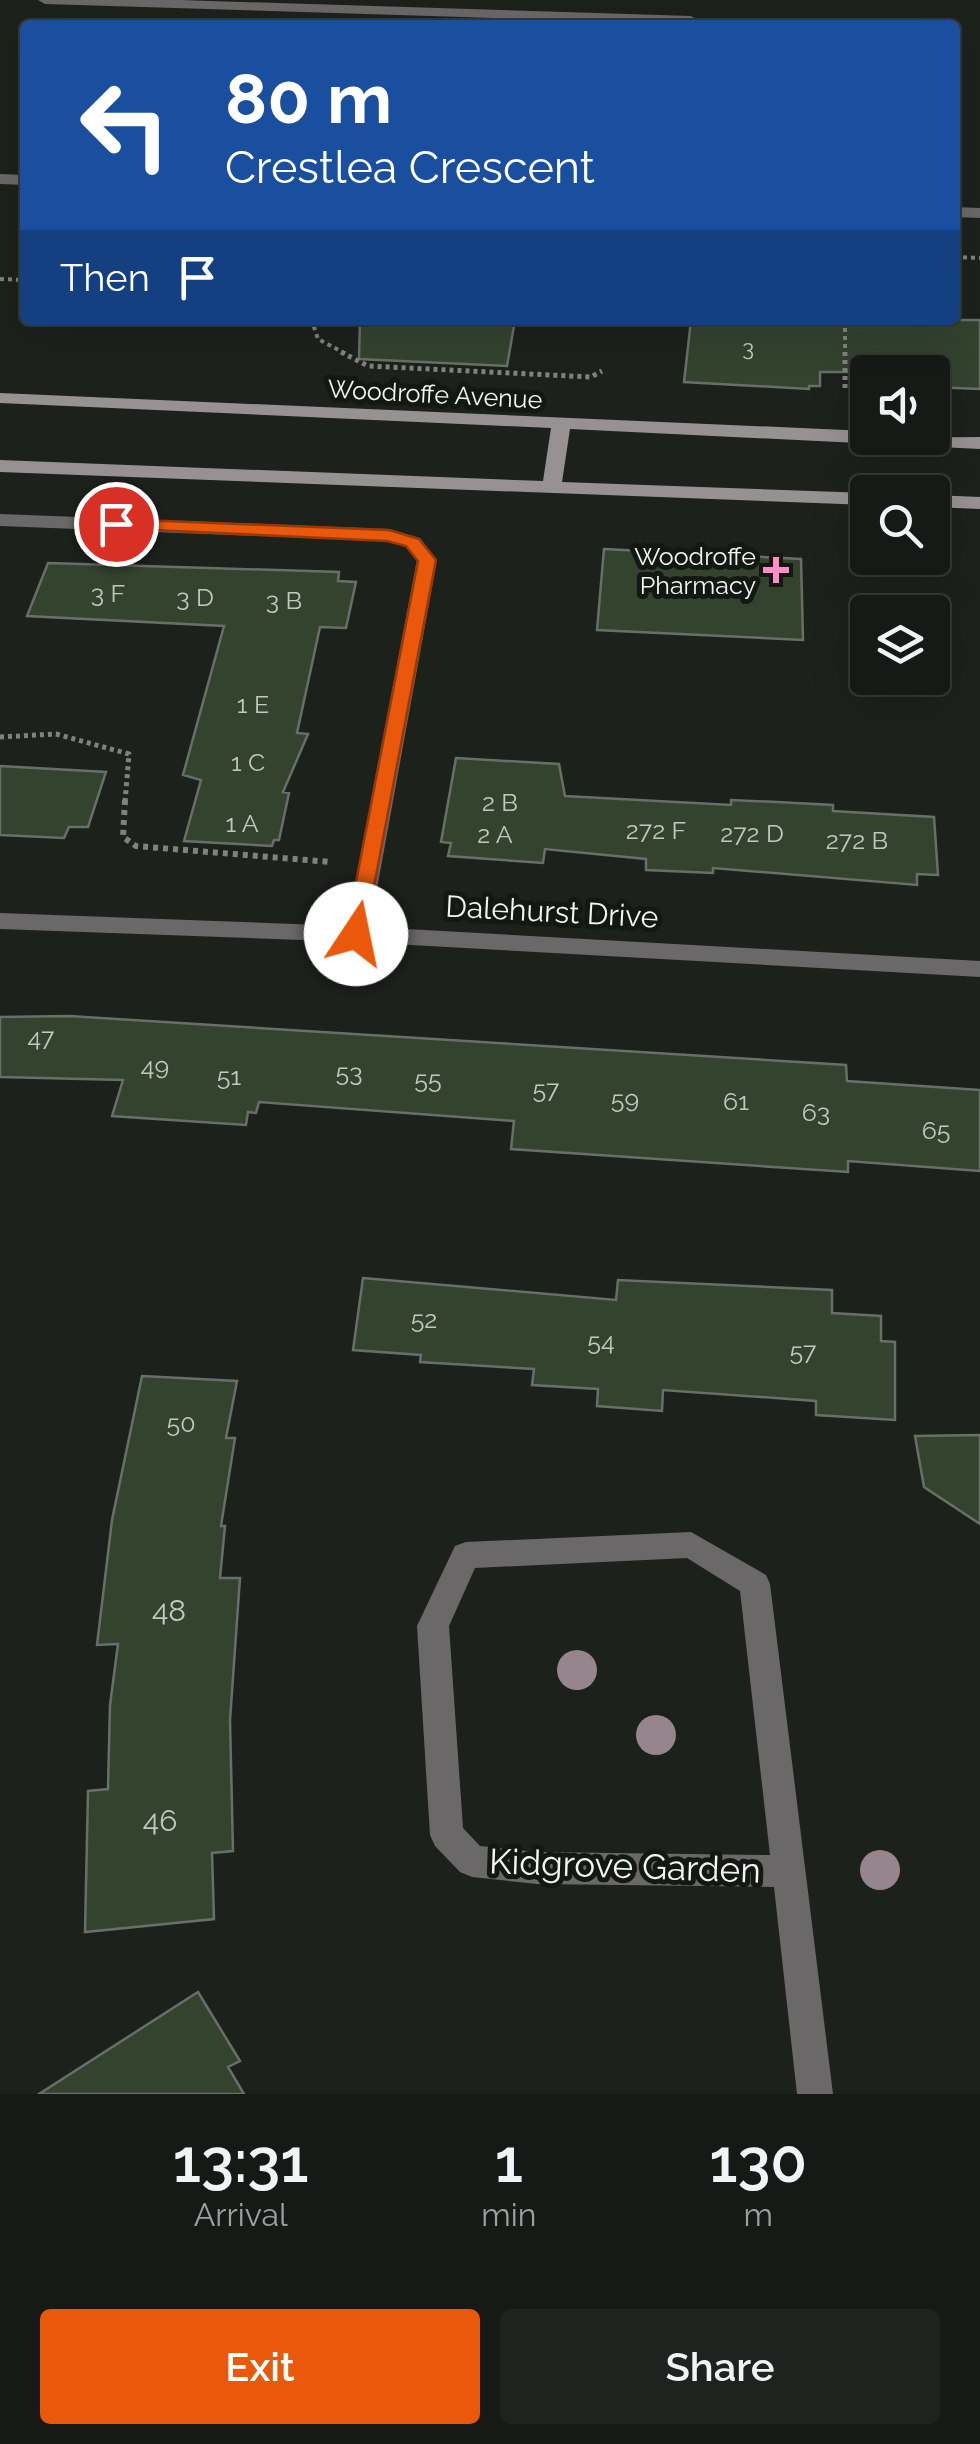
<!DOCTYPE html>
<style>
body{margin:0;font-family:Raleway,sans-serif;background:#1f221e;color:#f1f3f6;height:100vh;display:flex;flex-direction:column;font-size:38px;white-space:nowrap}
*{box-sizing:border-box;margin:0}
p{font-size:32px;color:#9ea0a0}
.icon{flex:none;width:55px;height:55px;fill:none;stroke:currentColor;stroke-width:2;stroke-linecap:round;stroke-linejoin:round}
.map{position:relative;height:2094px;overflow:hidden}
.panel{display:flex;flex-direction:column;background:#161915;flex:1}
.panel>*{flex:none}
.guide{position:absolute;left:20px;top:20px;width:940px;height:305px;border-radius:10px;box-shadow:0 10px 40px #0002,0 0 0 2px #353834;background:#1a4fa0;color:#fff;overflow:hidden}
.buttons{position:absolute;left:850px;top:355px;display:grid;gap:20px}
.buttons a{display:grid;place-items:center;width:100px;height:100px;border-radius:10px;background:#161915;box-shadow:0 10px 40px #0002,0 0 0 2px #353834;font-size:50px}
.pin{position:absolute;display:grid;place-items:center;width:85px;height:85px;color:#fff;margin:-42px;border:5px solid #fff;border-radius:50%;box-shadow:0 2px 10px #0007}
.me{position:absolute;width:110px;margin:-55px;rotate:11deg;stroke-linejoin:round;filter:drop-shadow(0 0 8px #0008)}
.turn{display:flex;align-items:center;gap:35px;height:210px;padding:0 40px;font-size:45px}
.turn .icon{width:130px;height:130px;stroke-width:2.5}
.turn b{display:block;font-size:70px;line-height:85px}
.then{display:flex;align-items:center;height:95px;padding:0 40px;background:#0003;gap:20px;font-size:38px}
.eta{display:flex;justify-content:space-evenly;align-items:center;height:170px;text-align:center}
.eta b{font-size:60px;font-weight:600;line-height:70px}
.action{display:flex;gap:20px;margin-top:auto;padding:20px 40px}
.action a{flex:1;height:115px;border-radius:10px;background:#ea580c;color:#fff;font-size:40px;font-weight:600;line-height:115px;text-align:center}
.action a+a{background:#1f221e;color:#f1f3f6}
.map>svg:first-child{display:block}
</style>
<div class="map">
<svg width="980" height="2094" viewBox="0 0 980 2094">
<rect width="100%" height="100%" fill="#1d211c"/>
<!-- building -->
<path fill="#33432e" stroke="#6a6e68" stroke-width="2.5" d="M 360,320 L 515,320 L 507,366 L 359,359 Z
M 691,320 L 980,320 L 980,389 L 932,387 L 932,372 L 820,372 L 820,386 L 809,386 L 809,389 L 684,382 Z
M 604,549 L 801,559 L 803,640 L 597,630 Z
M 48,563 L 339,572 L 338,581 L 356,582 L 346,628 L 320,627 L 297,733 L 308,734 L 283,792 L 289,793 L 279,840 L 274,840 L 272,846 L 184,841 L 201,780 L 183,775 L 224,626 L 27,616 Z
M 456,758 L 559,764 L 565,796 L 731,805 L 731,800 L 777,802 L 833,805 L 833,811 L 934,817 L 938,875 L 917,874 L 917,885 L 713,868 L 713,873 L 646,870 L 646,859 L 545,849 L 543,863 L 448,856 L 451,843 L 441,842 Z
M 0,766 L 106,772 L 88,827 L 69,827 L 64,838 L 0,835 Z
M 69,1016 L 846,1065 L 847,1081 L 980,1090 L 980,1171 L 848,1161 L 848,1172 L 511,1149 L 514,1121 L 259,1102 L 256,1113 L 248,1112 L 246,1125 L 112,1116 L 123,1080 L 0,1077 L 0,1017 Z
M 363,1278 L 616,1300 L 618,1280 L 832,1290 L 832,1313 L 881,1316 L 881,1341 L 895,1342 L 895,1420 L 816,1415 L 816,1401 L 663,1390 L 662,1411 L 597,1406 L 598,1389 L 532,1385 L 534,1369 L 420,1362 L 421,1355 L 353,1350 Z
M 142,1376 L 237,1381 L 226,1438 L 235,1438 L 221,1526 L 225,1526 L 220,1578 L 240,1578 L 230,1720 L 233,1851 L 212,1853 L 214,1919 L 85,1932 L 88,1791 L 108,1789 L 110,1705 L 118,1644 L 97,1645 L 112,1520 Z
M 980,1435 L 980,1524 L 924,1487 L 915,1436 Z
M 198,1992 L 240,2061 L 228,2067 L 244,2094 L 39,2094 Z"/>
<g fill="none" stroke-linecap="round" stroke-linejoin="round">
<!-- path-far2 -->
<path stroke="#7f827e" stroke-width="4" stroke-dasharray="4 4" stroke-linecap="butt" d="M 955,257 L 980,258
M 0,279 L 25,280
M 319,320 L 314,327 L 318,339 L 346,354
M 845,320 L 845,354"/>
<!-- path-far1 -->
<path stroke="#7f827e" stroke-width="5" stroke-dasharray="4 4" stroke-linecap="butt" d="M 341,352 L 368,366 L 591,377 L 602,371
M 845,352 L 845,392
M 0,737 L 56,734 L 129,754 L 125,802"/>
<!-- path -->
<path stroke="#7f827e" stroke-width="6" stroke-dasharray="5 5" stroke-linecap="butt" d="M 125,800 L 123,837 L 136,846 L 331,862"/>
<!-- street -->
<path fill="#6b6869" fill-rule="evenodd" d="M 38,0 L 180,0 L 691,16 L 698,20 L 691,24 L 45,4 Z
M 0,174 L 25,175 L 25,185 L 0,184 Z
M 955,207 L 980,208 L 980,218 L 955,217 Z
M 0,514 L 389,529 L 420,538 L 437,560 L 370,927 L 980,961 L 980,977 L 357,942 L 0,929 L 0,913 L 347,926 L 417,560 L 406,546 L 388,541 L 0,526 Z
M 691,1532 L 766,1575 L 770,1584 L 833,2094 L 797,2094 L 774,1887 L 537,1884 L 472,1877 L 460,1872 L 435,1846 L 430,1835 L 417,1626 L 455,1546 L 466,1542 ZM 687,1558 L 740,1591 L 770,1855 L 537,1852 L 480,1846 L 463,1828 L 449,1626 L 475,1568 Z"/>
<!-- secondary -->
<path fill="#979194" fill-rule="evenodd" d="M 0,393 L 868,431 L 868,438 L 980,437 L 980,449 L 570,429 L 562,482 L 868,493 L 868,505 L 0,472 L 0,460 L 543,481 L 551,428 L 0,403 Z
M 932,495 L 980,497 L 980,509 L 932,507 Z"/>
</g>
<!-- trees -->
<g fill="#96858c">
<circle cx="577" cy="1670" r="20"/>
<circle cx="656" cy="1735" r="20"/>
<circle cx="880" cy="1870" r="20"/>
</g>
<!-- route -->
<path fill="#ea580c" stroke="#983908" stroke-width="2.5" d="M 116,519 L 389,530 L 419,539 L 436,560 L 364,939 L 349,939 L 346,934 L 418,561 L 406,546 L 387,541 L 110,528 L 108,524 Z"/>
<!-- markers -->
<path fill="#fa8fc7" stroke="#141813" stroke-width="4" d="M771 555h10v10h10v10h-10v10h-10v-10h-10v-10h10z"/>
<g text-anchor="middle" stroke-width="10" stroke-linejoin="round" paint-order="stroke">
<!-- far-number labels -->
<g font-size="22" fill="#c2c8c0">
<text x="748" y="356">3</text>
</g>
<!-- far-street labels -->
<g font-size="25" fill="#f2f5f1" stroke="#141813">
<text transform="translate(435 394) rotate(3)" y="9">Woodroffe Avenue</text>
</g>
<!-- far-poi labels -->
<g font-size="25" fill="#f2f5f1" stroke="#141813" text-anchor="end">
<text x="756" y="565">Woodroffe<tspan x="756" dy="29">Pharmacy</tspan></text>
</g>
<!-- number labels -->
<g font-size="25" fill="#c2c8c0">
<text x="108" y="602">3 F</text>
<text x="195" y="606">3 D</text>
<text x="284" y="609">3 B</text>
<text x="253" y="713">1 E</text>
<text x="248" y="771">1 C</text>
<text x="500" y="811">2 B</text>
<text x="242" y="832">1 A</text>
<text x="656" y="839">272 F</text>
<text x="752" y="842">272 D</text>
<text x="495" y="843">2 A</text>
<text x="857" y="849">272 B</text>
<text x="41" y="1046">47</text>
<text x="155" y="1075">49</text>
<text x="349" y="1081">53</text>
<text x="229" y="1085">51</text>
<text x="428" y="1088">55</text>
<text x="546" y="1098">57</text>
<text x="625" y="1108">59</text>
<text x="736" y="1110">61</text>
<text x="816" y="1121">63</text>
<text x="936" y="1139">65</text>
<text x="424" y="1328">52</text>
<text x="601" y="1350">54</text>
<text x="803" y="1360">57</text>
<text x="181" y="1432">50</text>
</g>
<!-- street labels -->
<g font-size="30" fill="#f2f5f1" stroke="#141813">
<text transform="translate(552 912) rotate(3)" y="10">Dalehurst Drive</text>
</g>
<!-- near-number labels -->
<g font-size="30" fill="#c2c8c0">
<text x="169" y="1621">48</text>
<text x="160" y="1831">46</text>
</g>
<!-- near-street labels -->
<g font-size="35" fill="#f2f5f1" stroke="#141813">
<text transform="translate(625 1866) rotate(2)" y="12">Kidgrove Garden</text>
</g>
</g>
</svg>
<div class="buttons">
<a><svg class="icon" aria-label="sound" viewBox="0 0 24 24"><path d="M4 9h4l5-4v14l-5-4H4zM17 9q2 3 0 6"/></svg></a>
<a><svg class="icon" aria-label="search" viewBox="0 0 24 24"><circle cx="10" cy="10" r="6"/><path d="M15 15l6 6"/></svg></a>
<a><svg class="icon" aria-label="layers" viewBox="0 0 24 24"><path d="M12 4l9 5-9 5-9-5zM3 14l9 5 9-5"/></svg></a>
</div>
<div class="pin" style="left:116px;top:524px;background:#d93025"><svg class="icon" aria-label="arrive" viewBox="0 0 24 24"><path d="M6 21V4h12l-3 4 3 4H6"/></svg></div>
<svg class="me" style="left:356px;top:934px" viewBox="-20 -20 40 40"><circle r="19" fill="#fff"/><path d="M0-13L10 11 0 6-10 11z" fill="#ea580c"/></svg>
<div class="guide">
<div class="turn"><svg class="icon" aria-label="left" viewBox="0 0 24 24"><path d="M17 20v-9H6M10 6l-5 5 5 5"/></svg><div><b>80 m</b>Crestlea Crescent</div></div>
<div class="then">Then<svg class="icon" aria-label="arrive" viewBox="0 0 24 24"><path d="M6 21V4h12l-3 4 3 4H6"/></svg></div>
</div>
</div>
<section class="panel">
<div class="eta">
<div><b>13:31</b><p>Arrival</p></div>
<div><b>1</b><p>min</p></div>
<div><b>130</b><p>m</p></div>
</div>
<div class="action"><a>Exit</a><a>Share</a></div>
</section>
